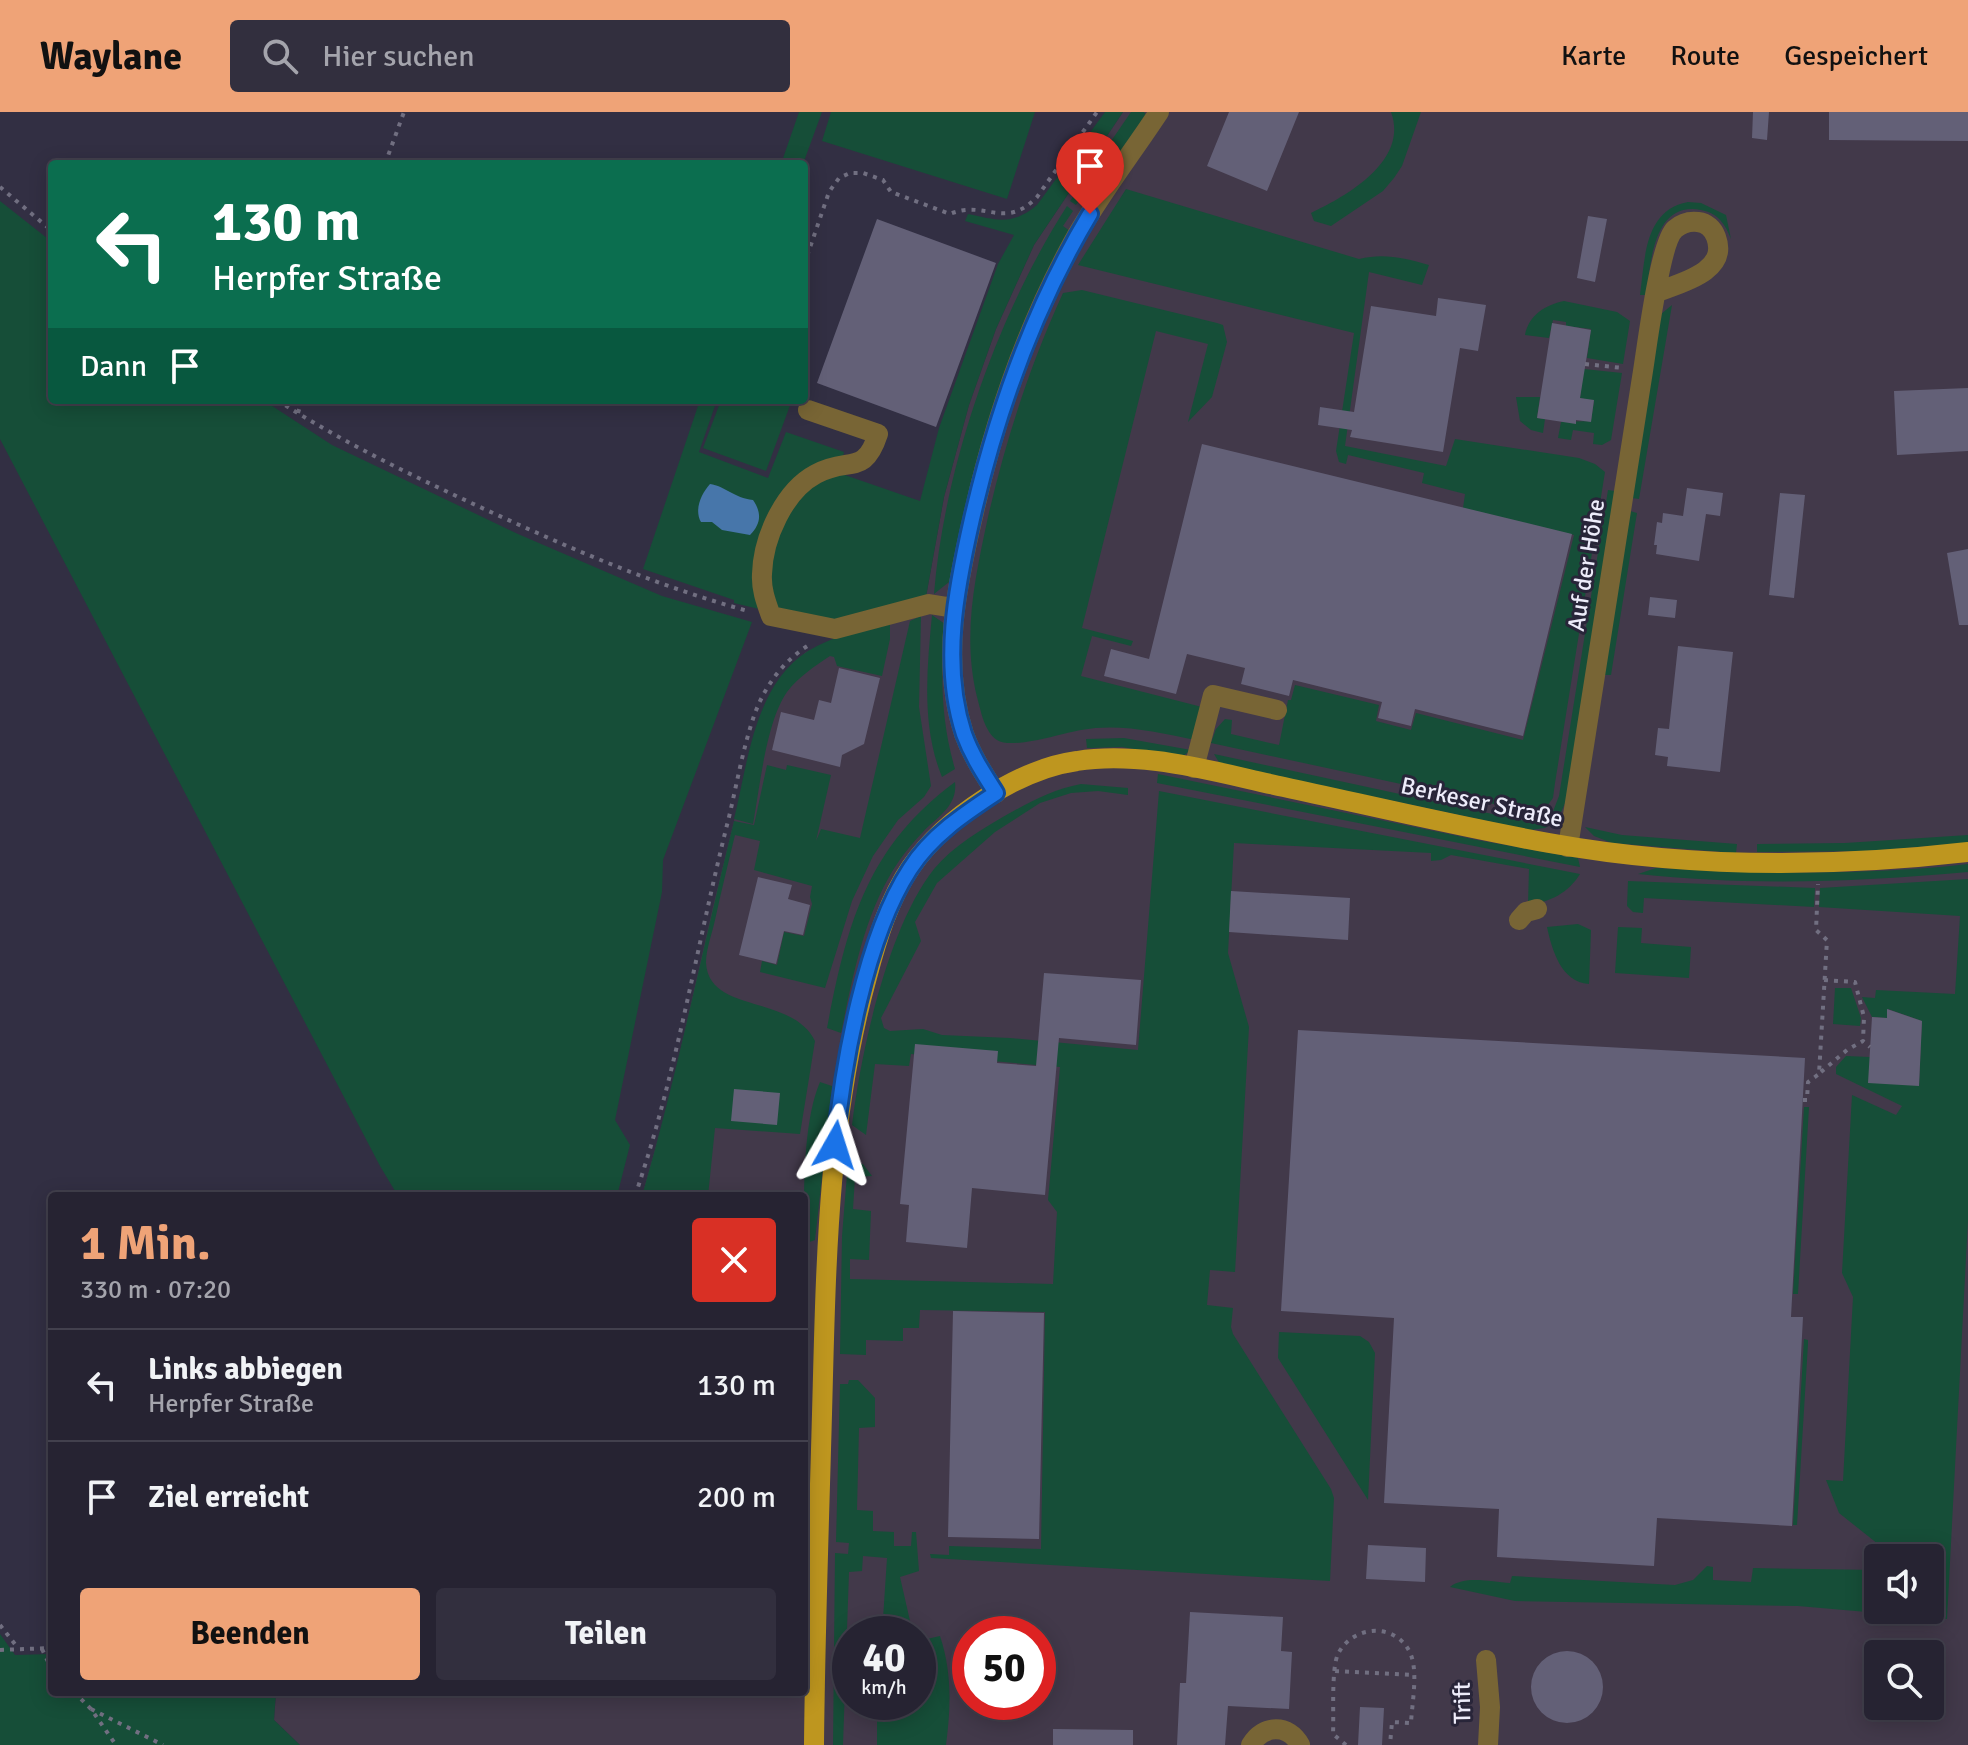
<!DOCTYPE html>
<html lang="de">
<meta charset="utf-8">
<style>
body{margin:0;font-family:Signika,sans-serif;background:#322f3e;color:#f1f3f6;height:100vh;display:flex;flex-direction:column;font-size:30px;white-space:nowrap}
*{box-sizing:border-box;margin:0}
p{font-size:26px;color:#a4a4ac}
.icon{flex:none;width:44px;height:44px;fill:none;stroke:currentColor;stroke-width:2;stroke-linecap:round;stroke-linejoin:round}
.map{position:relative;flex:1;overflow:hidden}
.panel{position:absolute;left:48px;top:1080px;width:760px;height:504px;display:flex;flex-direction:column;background:#262332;border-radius:8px;box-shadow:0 4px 20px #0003,0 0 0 2px #42404d}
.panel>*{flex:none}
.hud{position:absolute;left:48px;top:48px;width:760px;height:244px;border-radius:8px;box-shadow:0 4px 20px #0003,0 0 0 2px #42404d;background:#0b6e4f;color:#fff;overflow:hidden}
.buttons{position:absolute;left:1864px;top:1432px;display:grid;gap:16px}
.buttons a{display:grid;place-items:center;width:80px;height:80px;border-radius:8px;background:#262332;box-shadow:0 4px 20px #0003,0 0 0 2px #42404d;font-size:40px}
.speed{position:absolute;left:832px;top:1504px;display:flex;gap:16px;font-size:40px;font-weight:700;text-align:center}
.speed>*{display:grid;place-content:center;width:104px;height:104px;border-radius:50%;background:#262332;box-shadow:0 4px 20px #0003,0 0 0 2px #42404d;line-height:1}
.speed small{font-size:20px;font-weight:400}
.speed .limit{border:12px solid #d22;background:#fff;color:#111}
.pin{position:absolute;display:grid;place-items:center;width:68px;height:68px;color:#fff;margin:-82px -34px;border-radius:50% 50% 50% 0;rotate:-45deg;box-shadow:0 0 8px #0007}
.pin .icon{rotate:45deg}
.me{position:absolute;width:88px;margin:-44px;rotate:6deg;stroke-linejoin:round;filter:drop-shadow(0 0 6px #0008)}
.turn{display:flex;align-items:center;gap:28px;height:168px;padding:0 32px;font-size:36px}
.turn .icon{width:104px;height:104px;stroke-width:2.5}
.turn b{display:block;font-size:56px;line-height:68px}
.then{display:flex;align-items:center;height:76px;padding:0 32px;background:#0003;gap:16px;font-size:30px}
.round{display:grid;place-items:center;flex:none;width:84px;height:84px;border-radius:8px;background:#322f3e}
.headline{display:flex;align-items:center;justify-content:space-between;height:136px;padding:0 32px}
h1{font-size:48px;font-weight:800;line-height:60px;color:#efa377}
.primary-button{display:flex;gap:16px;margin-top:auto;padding:16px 32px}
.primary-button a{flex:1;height:92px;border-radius:8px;background:#efa377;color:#111;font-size:32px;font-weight:800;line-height:92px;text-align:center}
.primary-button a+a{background:#322f3e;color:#f1f3f6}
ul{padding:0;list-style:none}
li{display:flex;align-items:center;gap:24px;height:112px;padding:0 32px;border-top:2px solid #42404d}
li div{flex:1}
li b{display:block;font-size:30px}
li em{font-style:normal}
header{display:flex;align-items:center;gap:48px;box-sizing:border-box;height:112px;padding:0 40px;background:#efa377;color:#111}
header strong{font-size:38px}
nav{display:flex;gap:44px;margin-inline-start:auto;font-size:28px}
.search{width:560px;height:72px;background:#322f3e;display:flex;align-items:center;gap:20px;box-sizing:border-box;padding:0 28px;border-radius:8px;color:#a4a4ac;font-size:30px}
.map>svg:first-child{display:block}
</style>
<header>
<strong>Waylane</strong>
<div class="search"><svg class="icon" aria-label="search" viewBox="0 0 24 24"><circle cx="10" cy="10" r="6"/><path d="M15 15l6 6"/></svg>Hier suchen</div>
<nav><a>Karte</a><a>Route</a><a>Gespeichert</a></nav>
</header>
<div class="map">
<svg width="1968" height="1633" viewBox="0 0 1968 1633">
<rect width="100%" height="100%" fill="#322f43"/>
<!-- industrial -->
<path fill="#42394a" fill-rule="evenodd" d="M 1123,0 L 1968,0 L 1968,1633 L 300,1633 L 274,1608 L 276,1580 L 804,1580 L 804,1084 L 642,1084 L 670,984 L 713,795 L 755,623 L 767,588 L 793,551 L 806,540 L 926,485 L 944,385 L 969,293 L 996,217 L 1034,133 ZM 1878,1446 L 1930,1446 L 1930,1498 L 1878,1498 ZM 850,1522 L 918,1522 L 918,1590 L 850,1590 ZM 970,1522 L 1038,1522 L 1038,1590 L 970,1590 ZM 1878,1542 L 1930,1542 L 1930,1594 L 1878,1594 Z"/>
<!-- green -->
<path fill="#164e38" d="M 799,0 L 822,0 L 803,52 L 781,52 Z
M 831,0 L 1035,0 L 1007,87 L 822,29 Z
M 1105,0 L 1123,0 L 1034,133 L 996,217 L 969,293 L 944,385 L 926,485 L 836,509 L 784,503 L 734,491 L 734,488 L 643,457 L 700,288 L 717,288 L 699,340 L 768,366 L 786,320 L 844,340 L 839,361 L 920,389 L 939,316 L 998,152 L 1014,123 L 965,109 L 968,102 C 997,108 1012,114 1037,93 Z
M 1131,0 L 1144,0 L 1146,3 L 1094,81 L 1087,78 L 1076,93 L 1070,89 Z
M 1391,0 L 1421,0 L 1402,54 L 1394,66 L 1383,79 L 1331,114 L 1314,109 L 1311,101 C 1347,84 1409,49 1391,0 Z
M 1126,77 L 1359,147 C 1384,141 1404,146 1429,153 L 1422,173 L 1369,160 L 1345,334 L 1446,354 L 1455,327 L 1579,346 L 1595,352 L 1605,360 L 1555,671 L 1553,686 L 1545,697 L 1526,699 L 1211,631 L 1216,617 L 1225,607 L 1232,608 L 1231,622 L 1279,633 L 1288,588 L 1291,588 L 1295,573 L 1379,593 L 1376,609 L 1411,618 L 1416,601 L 1523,628 L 1574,423 L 1463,396 L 1465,382 L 1422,371 L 1424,361 L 1348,343 L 1346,352 L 1339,350 L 1336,339 L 1354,221 L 1078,153 Z
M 0,89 L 52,130 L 52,288 L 263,288 L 332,333 L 518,422 L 662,484 L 752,510 L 663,748 L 662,780 L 615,1008 L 630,1033 L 617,1084 L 398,1084 L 380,1054 L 0,327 Z
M 1688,90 L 1701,91 L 1726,103 L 1731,127 C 1725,112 1718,101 1701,98 C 1653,89 1651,151 1646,183 L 1640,183 C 1645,147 1644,98 1688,90 Z
M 1067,94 L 1073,99 L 1063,114 L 1070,119 L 1035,184 L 1011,242 L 998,279 L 949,470 L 934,482 C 944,355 998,201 1067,94 Z
M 1082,178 L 1217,211 L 1223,213 L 1227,230 L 1212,285 L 1188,310 L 1208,232 L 1156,219 L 1082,516 L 1133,529 L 1131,534 L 1092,524 L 1081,564 L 1202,595 L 1195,628 C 1157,620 1119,611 1081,618 C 1062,621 1013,638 997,628 C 984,619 981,599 977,585 C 962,523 975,466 988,405 C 1006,327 1030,253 1063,181 Z
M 1564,189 L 1617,200 L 1630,209 L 1623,252 L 1587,246 L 1591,217 L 1566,214 L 1566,210 L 1553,208 L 1549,226 L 1525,223 C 1529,203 1545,193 1564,189 Z
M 1672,193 L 1639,387 L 1632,386 L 1661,202 Z
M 1584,257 L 1622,261 L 1611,328 L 1602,333 L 1593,332 L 1594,321 L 1573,318 L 1571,328 L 1558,326 L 1561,310 L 1591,309 L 1594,289 L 1580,286 Z
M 1516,285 L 1540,285 L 1537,306 L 1545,307 L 1543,321 L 1531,318 L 1520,309 Z
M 721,288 L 792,288 L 766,359 L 703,336 Z
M 1608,378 L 1615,379 L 1566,689 L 1559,705 L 1552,702 L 1559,684 Z
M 1630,399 L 1637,401 L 1611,563 L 1603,563 Z
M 932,503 L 945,512 C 940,562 941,609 955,657 L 942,665 C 921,614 927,556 932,503 Z
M 921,504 L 919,595 L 931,674 L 924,685 L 898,708 L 873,744 L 852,789 L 825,876 L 760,860 L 762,849 L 777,853 L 784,820 L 804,824 L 812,792 L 810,785 L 812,774 L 754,758 L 760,729 L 735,723 C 728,752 721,780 715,808 C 712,822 706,837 706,851 C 709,902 792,882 815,929 L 800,1022 L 715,1016 L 708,1084 L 642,1084 C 678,960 703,834 734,709 L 754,713 L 767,653 L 786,658 L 787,653 L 831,663 L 816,729 L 821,717 L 860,726 L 910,509 Z
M 890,510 L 890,527 L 882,564 L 837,554 L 834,545 L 830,544 C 815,554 798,565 787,580 C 766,610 760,675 753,712 L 734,707 C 748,651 754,573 808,539 C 833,524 862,517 890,510 Z
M 1124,626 L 1191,638 L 1182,645 L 1122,635 L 1087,636 L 1086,627 Z
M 1214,642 L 1530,710 L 1548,706 L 1555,710 L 1545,716 L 1530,718 L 1220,652 Z
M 1158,662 L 1482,729 L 1578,746 L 1580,755 L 1157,671 Z
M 955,670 C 958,694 937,705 923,720 C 914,729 906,739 899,749 C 865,798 853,864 841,921 L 827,916 C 847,813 866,736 955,670 Z
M 1081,672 L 1128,676 L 1128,683 L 1098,679 L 1071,681 L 1040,691 L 995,720 L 937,771 L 915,810 L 921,829 L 881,906 L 884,916 L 890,919 L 923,917 L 942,923 L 1010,926 L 1138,938 L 1159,679 L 1580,762 C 1569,780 1550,791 1528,792 L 1529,757 L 1451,743 L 1441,748 L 1431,749 L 1431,741 L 1234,731 L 1228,841 L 1249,915 L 1235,1160 L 1210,1158 L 1207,1193 L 1233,1196 L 1231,1215 L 1233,1222 L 1331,1377 L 1334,1386 L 1330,1469 L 931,1446 L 930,1442 L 949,1443 L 949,1434 L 1041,1437 L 1045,1200 L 920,1198 L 919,1216 L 903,1216 L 903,1229 L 866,1228 L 866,1243 L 840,1242 L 842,1124 L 848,1050 L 863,1052 L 872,1064 L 855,1065 L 853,1097 L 871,1099 L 869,1148 L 850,1147 L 850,1167 L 1053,1172 L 1057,1100 L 1048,1088 L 1060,955 L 911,942 L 909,954 L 875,952 L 866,1023 L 852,1013 C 861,939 888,815 934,757 C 953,734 982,717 1008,702 C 1032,689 1054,677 1081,672 Z
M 1585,715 L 1622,723 L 1737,732 L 1736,741 L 1612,731 L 1594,724 Z
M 1968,723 L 1968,731 L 1868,739 L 1757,740 L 1757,732 L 1845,731 Z
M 1968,752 L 1968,760 C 1858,770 1748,774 1638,762 L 1656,756 C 1760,761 1864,764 1968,752 Z
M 1968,767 L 1968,1108 L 1947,1507 L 1798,1494 L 1515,1489 L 1450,1475 C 1465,1463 1491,1470 1510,1471 L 1512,1464 L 1675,1473 L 1693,1468 L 1707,1454 L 1713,1455 L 1713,1468 L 1751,1470 L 1753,1456 L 1878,1458 L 1878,1498 L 1930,1498 L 1930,1446 L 1884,1446 L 1878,1432 L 1839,1401 L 1826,1368 L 1843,1369 L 1853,1185 L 1842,1161 L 1852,983 L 1896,1003 L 1902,994 L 1836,962 L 1836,955 L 1846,944 L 1870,945 L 1919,974 L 1922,909 L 1888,897 L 1887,906 L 1872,905 L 1862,885 L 1875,886 L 1876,878 L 1955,882 L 1960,804 L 1819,795 L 1820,776 Z
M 1628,769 L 1815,776 L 1814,795 L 1644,786 L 1643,801 L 1633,800 L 1627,794 Z
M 1578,812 L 1591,818 L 1589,872 C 1561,870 1552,838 1547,815 Z
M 1618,815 L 1642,816 L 1641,831 L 1691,835 L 1689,866 L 1615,861 Z
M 1835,876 L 1851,876 L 1861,906 L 1860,914 L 1833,912 Z
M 820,970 L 832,974 L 815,1128 L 804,1132 C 804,1086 802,1012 820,970 Z
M 1804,995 L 1809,995 L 1798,1182 L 1793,1182 Z
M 1279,1220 L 1360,1224 L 1369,1230 L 1375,1241 L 1368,1388 L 1278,1246 Z
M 1804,1227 L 1808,1228 L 1808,1232 L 1797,1413 L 1793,1413 Z
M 849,1268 L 858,1268 L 875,1286 L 875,1315 L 859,1316 L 857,1398 L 873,1399 L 873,1419 L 894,1420 L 894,1434 L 911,1434 L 912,1420 L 916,1420 L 919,1459 L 900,1465 L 913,1522 L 882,1522 L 887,1446 L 863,1444 L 862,1459 L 849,1460 L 843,1633 L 833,1633 L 835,1441 L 848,1442 L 849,1431 L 836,1430 L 840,1272 L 848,1272 Z
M 0,1522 L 15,1543 L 52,1542 L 52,1580 L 276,1580 L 274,1608 L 300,1633 L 0,1633 Z
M 940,1524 C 952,1560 951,1595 946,1633 L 877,1633 L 877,1590 L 918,1590 L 918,1529 Z"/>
<!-- water -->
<path fill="#4776aa" d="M 710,372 C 725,374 734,386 753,388 C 762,401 761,412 750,423 L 722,418 L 712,410 L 701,410 C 694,398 701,382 710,372 Z"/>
<!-- building -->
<path fill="#636077" d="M 1229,0 L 1299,0 L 1267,79 L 1207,54 Z
M 1753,0 L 1769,0 L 1767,28 L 1752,26 Z
M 1829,0 L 1968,0 L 1968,29 L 1829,28 Z
M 1588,104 L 1607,107 L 1595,170 L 1577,166 Z
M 877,107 L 996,151 L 936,315 L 817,271 Z
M 1438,186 L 1486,193 L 1478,239 L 1460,236 L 1443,340 L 1350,325 L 1352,318 L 1318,313 L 1320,295 L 1354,300 L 1371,194 L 1436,204 Z
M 1552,211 L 1591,218 L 1580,286 L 1594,288 L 1591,310 L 1576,308 L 1576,312 L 1537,306 Z
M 1968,276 L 1968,339 L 1897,343 L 1894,279 Z
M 1202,332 L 1572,422 L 1523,624 L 1415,597 L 1411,614 L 1378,606 L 1382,590 L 1293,568 L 1289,584 L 1241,572 L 1245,556 L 1187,542 L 1176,582 L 1104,564 L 1111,537 L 1149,547 Z
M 1687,376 L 1723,381 L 1720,404 L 1706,402 L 1699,449 L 1656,442 L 1657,433 L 1654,433 L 1657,410 L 1662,411 L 1663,401 L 1683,404 Z
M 1780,381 L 1805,383 L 1794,486 L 1769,483 Z
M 1968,437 L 1968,513 L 1959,513 L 1947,441 Z
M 1650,485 L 1677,488 L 1675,506 L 1648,503 Z
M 1678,534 L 1733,540 L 1720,660 L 1667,654 L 1668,645 L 1655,643 L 1658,616 L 1669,617 Z
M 839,556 L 880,566 L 864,632 L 842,643 L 840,655 L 772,638 L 781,600 L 814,608 L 819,588 L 831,591 Z
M 758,765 L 792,773 L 788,787 L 810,793 L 803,823 L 784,819 L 776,852 L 739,843 Z
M 1231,779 L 1350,786 L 1348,828 L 1229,820 Z
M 1044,861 L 1141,868 L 1136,933 L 1059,926 L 1045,1083 L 972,1076 L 967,1136 L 906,1130 L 909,1093 L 900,1092 L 915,932 L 998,939 L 997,951 L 1036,954 Z
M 1887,897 L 1922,909 L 1919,974 L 1868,971 L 1872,905 L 1887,906 Z
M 1298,918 L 1805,946 L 1791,1205 L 1803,1205 L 1792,1414 L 1657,1406 L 1654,1454 L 1497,1445 L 1499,1397 L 1384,1391 L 1394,1206 L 1281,1199 Z
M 734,977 L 780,981 L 777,1013 L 731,1009 Z
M 953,1199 L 1044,1201 L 1039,1427 L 948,1425 Z
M 1368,1433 L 1426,1436 L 1425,1470 L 1366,1467 Z
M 1190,1500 L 1283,1505 L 1281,1539 L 1292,1540 L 1289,1597 L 1228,1594 L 1225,1633 L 1177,1633 L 1180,1571 L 1186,1571 Z
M1531 1575a36 36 0 1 1 72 0a36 36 0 1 1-72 0Z
M 1360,1595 L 1384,1596 L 1382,1633 L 1358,1633 Z
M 1053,1617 L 1133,1618 L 1133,1633 L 1053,1633 Z"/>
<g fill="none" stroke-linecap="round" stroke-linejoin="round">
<!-- path -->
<path stroke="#716f81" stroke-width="4" stroke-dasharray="4 6" stroke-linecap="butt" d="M 385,52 L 404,0
M 0,75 L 52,119
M 804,153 L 829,80 L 839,66 L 850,61 L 863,61 L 883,68 L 891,80 L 950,102 C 986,87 1004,119 1037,85 L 1097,0
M 1585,252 L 1623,256
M 277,288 C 345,332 419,367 493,401 C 576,439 660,475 748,499
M 298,301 L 302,288
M 1824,868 L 1855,870 L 1864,905 L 1863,929
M 1821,960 L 1847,938 L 1863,929 L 1870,935
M 1803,988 L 1807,988 L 1808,970 L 1819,962 L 1827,828 L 1816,818 L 1818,772
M 635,1084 C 677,961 697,831 729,705 C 737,671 743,636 754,604 C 764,575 783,549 809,533
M 0,1513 L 18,1536
M 42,1537 L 52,1558
M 0,1538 L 52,1536
M 1335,1559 L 1413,1563
M 74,1580 L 91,1597 L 116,1633
M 91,1597 L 163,1633
M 1346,1633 L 1333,1622 C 1334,1604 1331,1557 1338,1542 C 1353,1512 1398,1510 1411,1543 C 1418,1562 1412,1591 1411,1611 L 1392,1610 L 1390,1633"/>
<!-- minor -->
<path stroke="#786535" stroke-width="20" d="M 808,298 L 878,322 C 864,365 849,344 816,362 C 784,379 763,426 762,462 C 761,477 766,490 771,504 L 835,517 L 929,492 L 954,496
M 1194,656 L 1213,583 L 1277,598
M 996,681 C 984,662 972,644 964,622 C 940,549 957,472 974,400 C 995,307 1026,217 1072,132 C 1097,86 1130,44 1159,0
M 1568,735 L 1643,259 C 1647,234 1660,130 1675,117 C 1682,111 1690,109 1698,110 C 1707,111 1713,117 1716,125 C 1729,160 1680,171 1657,180
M 1519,808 L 1526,800 L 1537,797
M 1486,1548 L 1490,1595 L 1488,1633
M 1251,1633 C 1263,1612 1289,1612 1300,1633"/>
<!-- major -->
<path stroke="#be961f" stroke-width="20" d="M 814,1633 C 815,1523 819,1413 822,1302 C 826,1154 827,1010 867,865 C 877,827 889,787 911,755 C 945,706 1018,657 1077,649 C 1102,645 1131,646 1157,649 C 1199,654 1242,666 1284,675 C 1372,694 1460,715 1549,731 C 1687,756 1829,756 1968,740"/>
</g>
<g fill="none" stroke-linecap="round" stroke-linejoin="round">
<defs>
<path id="route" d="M 835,1033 C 843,952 865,826 910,757 C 931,724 964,702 996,681 C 984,662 972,644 964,622 C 941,552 956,477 972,407 C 997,299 1033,197 1090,102"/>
</defs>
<!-- route casing -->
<use href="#route" stroke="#114b97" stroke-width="20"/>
<!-- route -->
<use href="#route" stroke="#1a73e8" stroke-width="14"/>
</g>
<g text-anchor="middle" stroke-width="6" stroke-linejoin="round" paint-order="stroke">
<!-- street labels -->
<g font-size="24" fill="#edecfa" stroke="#282539">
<text transform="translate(1586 453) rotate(-81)" y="8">Auf der Höhe</text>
<text transform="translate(1482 690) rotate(12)" y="8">Berkeser Straße</text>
<text transform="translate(1462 1591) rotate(-91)" y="8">Trift</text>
</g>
</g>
</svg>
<div class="buttons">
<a><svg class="icon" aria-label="sound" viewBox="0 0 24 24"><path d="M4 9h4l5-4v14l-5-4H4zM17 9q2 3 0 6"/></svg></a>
<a><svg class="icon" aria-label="search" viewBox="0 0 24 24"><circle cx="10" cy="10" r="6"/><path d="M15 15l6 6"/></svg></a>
</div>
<div class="speed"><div>40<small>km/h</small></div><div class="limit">50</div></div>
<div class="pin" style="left:1090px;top:102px;background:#d93025"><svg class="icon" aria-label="arrive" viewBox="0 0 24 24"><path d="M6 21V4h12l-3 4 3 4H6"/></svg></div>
<svg class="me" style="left:835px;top:1033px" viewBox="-20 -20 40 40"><path d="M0-17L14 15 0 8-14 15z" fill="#1a73e8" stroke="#fff" stroke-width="4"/></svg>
<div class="hud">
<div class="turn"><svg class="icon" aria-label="left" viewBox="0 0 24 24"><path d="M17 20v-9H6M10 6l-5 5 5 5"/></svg><div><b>130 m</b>Herpfer Straße</div></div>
<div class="then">Dann<svg class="icon" aria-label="arrive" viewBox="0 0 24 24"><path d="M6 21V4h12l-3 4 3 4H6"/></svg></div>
</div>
<section class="panel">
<div class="headline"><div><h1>1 Min.</h1><p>330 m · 07:20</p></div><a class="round" style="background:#d93025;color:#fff"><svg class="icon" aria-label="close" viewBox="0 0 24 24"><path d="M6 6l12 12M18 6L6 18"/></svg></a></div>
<ul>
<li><svg class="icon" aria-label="left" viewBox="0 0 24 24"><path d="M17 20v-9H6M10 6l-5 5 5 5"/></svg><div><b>Links abbiegen</b><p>Herpfer Straße</p></div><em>130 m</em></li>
<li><svg class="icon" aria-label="arrive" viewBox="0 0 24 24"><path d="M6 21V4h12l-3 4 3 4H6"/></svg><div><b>Ziel erreicht</b></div><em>200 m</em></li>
</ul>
<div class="primary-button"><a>Beenden</a><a>Teilen</a></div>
</section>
</div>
